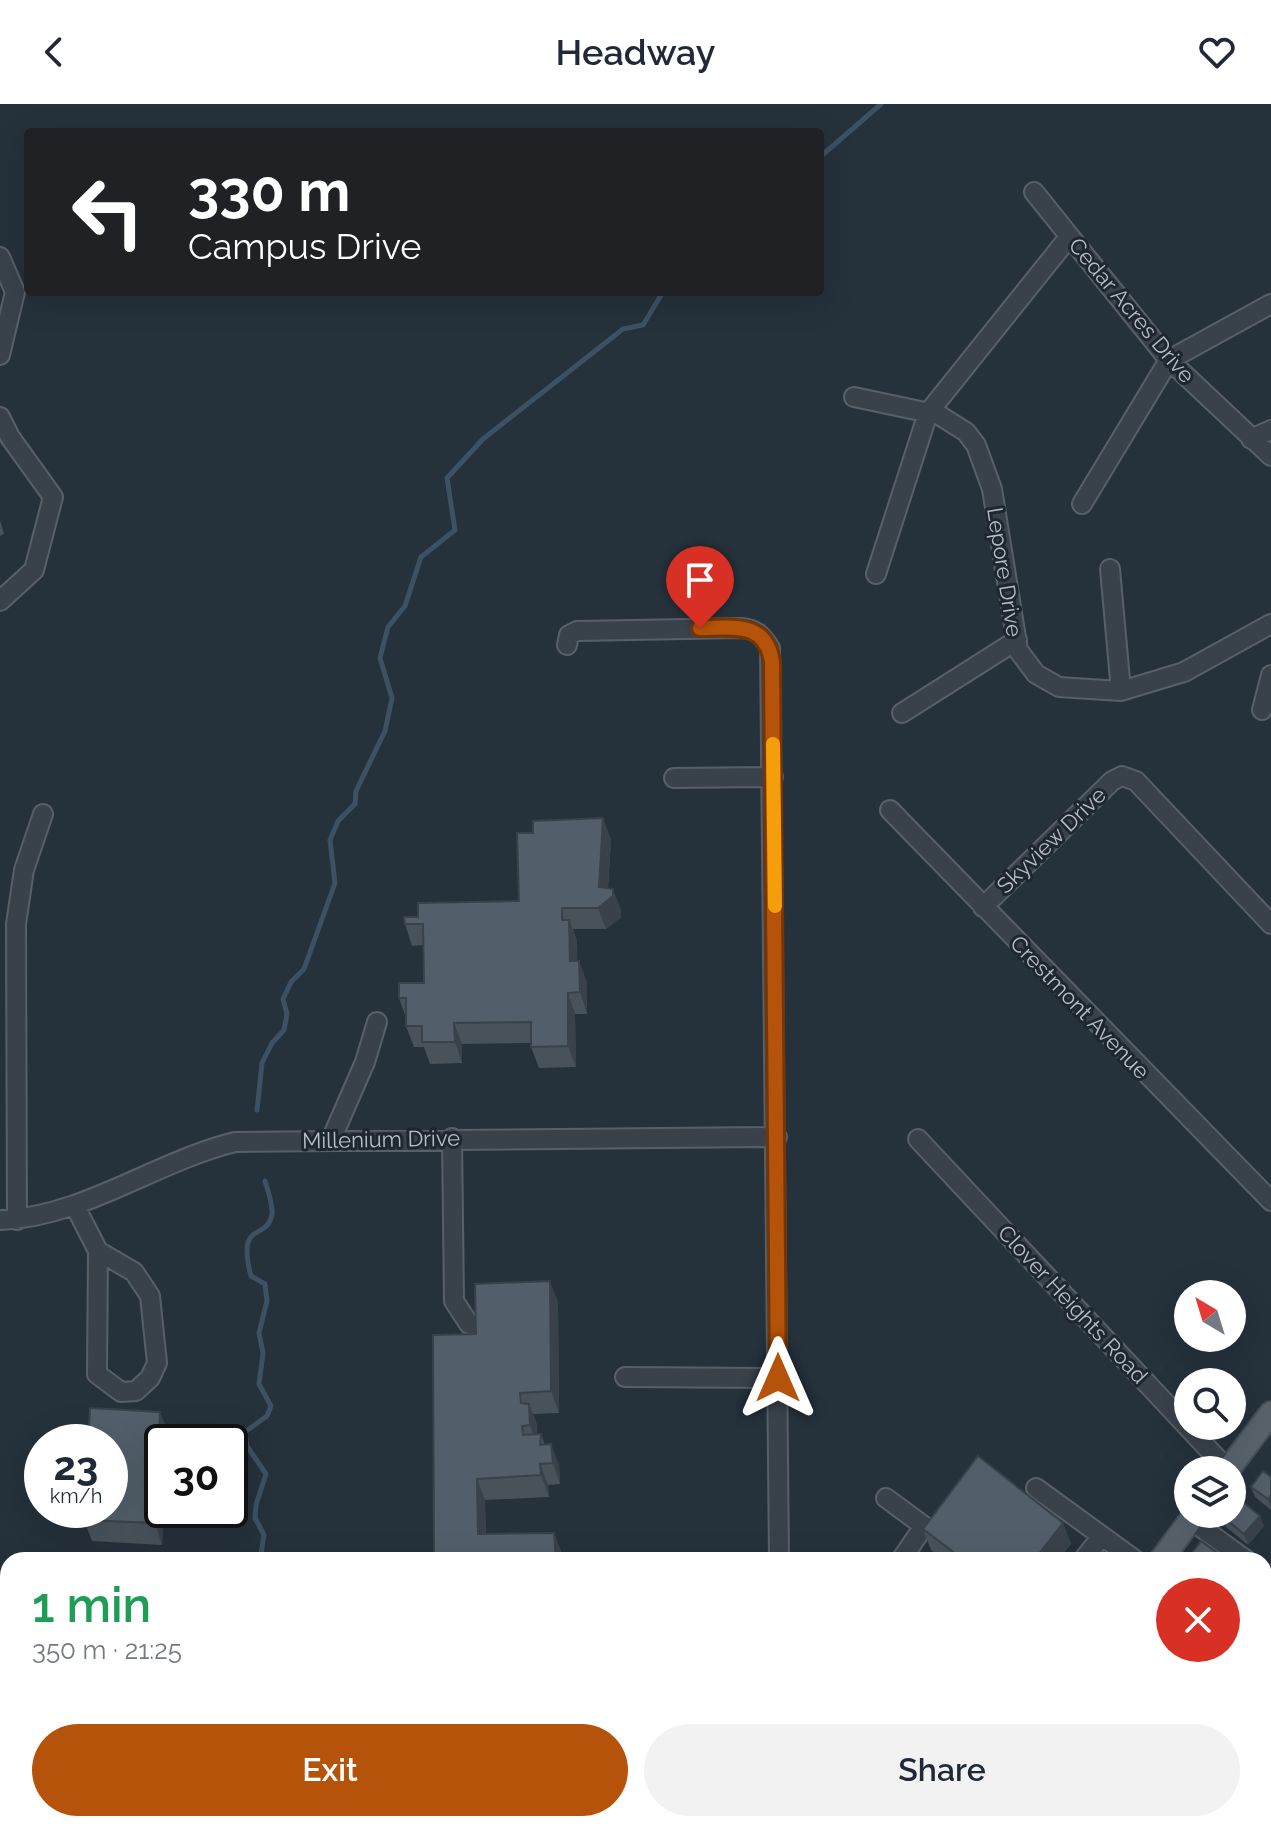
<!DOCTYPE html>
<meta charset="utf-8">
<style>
body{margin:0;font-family:Raleway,sans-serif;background:#f2f2f3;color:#1f2937;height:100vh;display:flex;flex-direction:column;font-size:30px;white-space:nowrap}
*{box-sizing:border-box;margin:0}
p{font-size:26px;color:#747a83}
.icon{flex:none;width:44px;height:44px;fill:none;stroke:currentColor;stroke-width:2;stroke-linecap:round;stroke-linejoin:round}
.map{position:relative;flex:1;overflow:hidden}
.side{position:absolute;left:0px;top:1448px;width:1272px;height:280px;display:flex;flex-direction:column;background:#fff;border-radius:24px 24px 0 0;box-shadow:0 8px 32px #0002}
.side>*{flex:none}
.banner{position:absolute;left:24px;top:24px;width:800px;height:168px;border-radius:8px;box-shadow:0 8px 32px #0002;background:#202124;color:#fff;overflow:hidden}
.needle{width:52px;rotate:322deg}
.controls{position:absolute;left:1174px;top:1176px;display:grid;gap:16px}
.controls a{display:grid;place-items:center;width:72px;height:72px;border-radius:50%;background:#fff;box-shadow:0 8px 32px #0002;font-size:40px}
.speed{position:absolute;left:24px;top:1320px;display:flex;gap:16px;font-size:40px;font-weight:700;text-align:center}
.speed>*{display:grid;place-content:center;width:104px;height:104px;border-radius:50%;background:#fff;box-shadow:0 8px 32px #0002;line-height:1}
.speed small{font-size:20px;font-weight:400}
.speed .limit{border:4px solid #111;border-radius:12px;background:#fff;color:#111}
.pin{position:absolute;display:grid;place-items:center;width:68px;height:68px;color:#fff;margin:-82px -34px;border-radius:50% 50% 50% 0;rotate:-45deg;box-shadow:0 0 8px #0007}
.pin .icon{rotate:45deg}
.me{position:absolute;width:88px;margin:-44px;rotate:0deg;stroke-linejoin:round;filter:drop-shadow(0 0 6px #0008)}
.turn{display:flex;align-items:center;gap:28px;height:168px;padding:0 32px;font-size:36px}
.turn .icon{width:104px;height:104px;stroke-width:2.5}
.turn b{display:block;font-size:56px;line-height:68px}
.round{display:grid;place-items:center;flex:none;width:84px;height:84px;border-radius:42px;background:#f2f2f3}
.headline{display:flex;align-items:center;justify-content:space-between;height:136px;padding:0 32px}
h1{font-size:48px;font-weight:600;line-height:60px;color:#1e9e55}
.action{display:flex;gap:16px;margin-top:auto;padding:16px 32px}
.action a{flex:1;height:92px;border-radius:48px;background:#b45309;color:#fff;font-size:32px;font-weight:600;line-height:92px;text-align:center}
.action a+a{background:#f2f2f3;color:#1f2937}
header{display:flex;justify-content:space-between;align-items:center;height:104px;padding:0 32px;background:#fff;font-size:36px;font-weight:600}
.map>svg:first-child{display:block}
</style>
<header><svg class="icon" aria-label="back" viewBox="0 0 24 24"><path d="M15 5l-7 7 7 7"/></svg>Headway<svg class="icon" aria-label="heart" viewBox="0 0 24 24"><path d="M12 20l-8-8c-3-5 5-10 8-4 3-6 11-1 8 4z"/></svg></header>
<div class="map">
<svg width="1271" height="1728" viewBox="0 0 1271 1728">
<rect width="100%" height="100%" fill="#25313b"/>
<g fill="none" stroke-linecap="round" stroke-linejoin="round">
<!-- stream -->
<path stroke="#3c5163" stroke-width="5" d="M 820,53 L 881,0
M 257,1006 L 262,959 L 272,939 L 284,926 L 287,910 L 283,895 L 291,878 L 304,865 L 335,779 L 330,736 L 338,717 L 355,700 L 356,687 L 385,627 L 392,594 L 380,554 L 388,523 L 405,502 L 421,453 L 455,426 L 447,374 L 483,335 L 623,225 L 643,221 L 663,188
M 260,1456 L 264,1431 L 255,1414 L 256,1401 L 266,1370 L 247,1342 L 245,1328 L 267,1312 L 271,1302 L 259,1280 L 263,1249 L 259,1229 L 267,1197 L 265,1180 L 251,1172 C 236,1114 267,1139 272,1110 C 273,1100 268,1087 265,1077
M 419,1720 L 422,1728"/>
<defs>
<path id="minor" d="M 1034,88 L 1169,256 L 1271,352
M 0,153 L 15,188 L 0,251
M 854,293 L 939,311 L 966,328 L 976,341 L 992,385 L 1018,546 L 1036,570 L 1059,583 L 1121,587 L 1184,568 L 1271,520
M 0,313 L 10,333 L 53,393 L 34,466 L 0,497
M 1251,335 L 1271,326
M 1082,400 L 1169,256 L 1271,200
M 1110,465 L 1121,587
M 876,470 L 928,309 L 1069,133
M 567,541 L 569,531 L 577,527 L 741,524 C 756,525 762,531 770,544 L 779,1456
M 1262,606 L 1271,571
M 902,609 L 1017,536
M 674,674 L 773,673
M 890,706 L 1271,1097
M 983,803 L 1112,677 L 1122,672 L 1136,677 L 1271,820
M 452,1034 L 454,1197 L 469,1220 L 478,1221
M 918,1035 L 1228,1366
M 331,1036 L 365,958 L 377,918
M 75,1102 L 98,1147 L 97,1270 L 121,1288 L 136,1287 L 150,1274 L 157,1259 L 150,1192 L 134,1168 L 98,1147
M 0,1116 C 84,1113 154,1058 235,1038 L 777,1033
M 17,1116 L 16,820 L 24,766 L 43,710
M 625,1273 L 778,1274
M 1036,1384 L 1135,1456
M 886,1394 L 924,1422 L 901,1456
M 1191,1416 L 1246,1456
M 1083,1456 L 1102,1432
M 1264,1469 L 1271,1475
M 1264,1683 L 1271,1678
M 1264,1694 L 1271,1706
M 734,1720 L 747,1728
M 830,1720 L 840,1728
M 1021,1720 L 1026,1728
M 1188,1720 L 1191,1728
M 1228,1720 L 1233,1728
M 540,1728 L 542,1720
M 1004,1728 L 1006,1720"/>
<path id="major" d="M 1228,1366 L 1271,1309
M 1161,1456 L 1195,1410
M 956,1728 L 962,1720"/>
</defs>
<!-- minor casing -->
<use href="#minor" stroke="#576069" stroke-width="22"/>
<!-- major casing -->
<use href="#major" stroke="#454e57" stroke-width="26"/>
<!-- minor -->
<use href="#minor" stroke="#39424b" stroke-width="18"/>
<!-- major -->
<use href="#major" stroke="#57626b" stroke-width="22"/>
</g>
<!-- wall -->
<path fill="#47525b" d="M 0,416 L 4,430 L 0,432 Z
M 611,735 L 608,784 L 621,806 L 621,813 L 606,825 L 573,825 L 577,837 L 577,857 L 587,878 L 587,910 L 575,910 L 576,963 L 539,964 L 531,943 L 531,939 L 462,940 L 462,959 L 430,960 L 424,943 L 414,943 L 406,922 L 406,914 L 399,894 L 424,879 L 423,841 L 412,842 L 405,820 L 418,813 L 519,797 Z
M 558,1198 L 559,1309 L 533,1310 L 537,1321 L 537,1330 L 541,1330 L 545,1341 L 559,1361 L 560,1380 L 548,1381 L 549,1393 L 485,1396 L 486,1430 L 554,1429 L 562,1450 L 434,1456 L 476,1230 Z
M 160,1308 L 168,1329 L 162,1441 L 92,1437 L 84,1416 Z
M 1271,1373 L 1271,1406 L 1255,1393 L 1251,1383 Z
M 1222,1412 L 1264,1422 L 1248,1441 L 1226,1423 Z
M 1063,1419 L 1071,1440 L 1058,1456 L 944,1456 L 931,1446 L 923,1425 Z
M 1271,1504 L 1271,1541 L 1264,1533 L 1264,1510 Z
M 1040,1720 L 1171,1720 L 1176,1728 L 1045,1728 Z"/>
<!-- shaded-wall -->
<path fill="#39424a" d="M 603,714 L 611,735 L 607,797 L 613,785 L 621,806 L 621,813 L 606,825 L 598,804 Z
M 569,816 L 577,837 L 578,878 L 570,857 Z
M 579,857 L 587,878 L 587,910 L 580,888 Z
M 568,889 L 575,910 L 576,963 L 568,942 Z
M 454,919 L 462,940 L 462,959 L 455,938 Z
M 550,1177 L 558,1198 L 559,1309 L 551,1287 Z
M 529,1300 L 537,1321 L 537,1342 L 530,1321 Z
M 160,1308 L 168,1329 L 167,1338 L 162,1338 L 162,1406 L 164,1406 L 162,1441 L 155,1419 Z
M 551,1340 L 559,1361 L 560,1380 L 553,1359 Z
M 540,1360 L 548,1381 L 549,1393 L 541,1371 Z
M 477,1375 L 485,1396 L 486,1452 L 478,1430 Z
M 1271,1391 L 1271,1405 L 1268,1395 Z
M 1260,1412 L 1264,1422 L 1248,1441 L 1244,1430 Z
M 1063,1419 L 1071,1440 L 1058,1456 L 1034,1456 Z
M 554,1429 L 562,1450 L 563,1456 L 556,1456 Z"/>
<!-- building -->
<path fill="#525f6a" stroke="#39424a" stroke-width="2" d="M 603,714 L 599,783 L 613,785 L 613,792 L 598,804 L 562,804 L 562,816 L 569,816 L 570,857 L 579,857 L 580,888 L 568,889 L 568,942 L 531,943 L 531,918 L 454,919 L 455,938 L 422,938 L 422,922 L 406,922 L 406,894 L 399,894 L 399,879 L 424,879 L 423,820 L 405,820 L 404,813 L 418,813 L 418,799 L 519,797 L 517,729 L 533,729 L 533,717 Z
M 550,1177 L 551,1287 L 520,1289 L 521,1299 L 529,1300 L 530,1321 L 522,1322 L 523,1331 L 541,1330 L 540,1341 L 551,1340 L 553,1359 L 540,1360 L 541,1371 L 477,1375 L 478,1430 L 554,1429 L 556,1456 L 434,1456 L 433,1231 L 476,1230 L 475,1180 Z
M 90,1304 L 160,1308 L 155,1419 L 84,1416 L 85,1406 L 110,1406 L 110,1338 L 88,1338 Z
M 978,1352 L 1063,1419 L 1034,1456 L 964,1456 L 923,1425 Z
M 1263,1367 L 1271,1373 L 1271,1391 L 1268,1395 L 1251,1383 Z
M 1238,1394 L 1260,1412 L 1244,1430 L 1222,1412 L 1224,1410 L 1232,1410 L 1232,1401 Z
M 1201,1437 L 1227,1456 L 1193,1456 L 1189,1453 Z
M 1271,1504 L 1271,1532 L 1270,1533 L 1264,1526 L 1264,1510 Z
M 1045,1720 L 1097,1720 L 1102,1728 L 1050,1728 Z
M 1097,1720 L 1146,1720 L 1150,1726 L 1146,1720 L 1171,1720 L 1176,1728 L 1102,1728 Z"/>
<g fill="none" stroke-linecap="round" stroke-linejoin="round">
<defs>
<path id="route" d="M 700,524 C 734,524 766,517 772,558 L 778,1274"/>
</defs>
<!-- route casing -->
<use href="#route" stroke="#753606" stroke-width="20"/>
<!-- route -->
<use href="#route" stroke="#b45309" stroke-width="14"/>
<!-- slow -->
<path stroke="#f59e0b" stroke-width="14" d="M 773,640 L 775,802"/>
</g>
<g text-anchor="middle" stroke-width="6" stroke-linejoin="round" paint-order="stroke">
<!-- street labels -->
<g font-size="22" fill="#b4bdc7" stroke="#1e2730">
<text transform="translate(1132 206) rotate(50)" y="8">Cedar Acres Drive</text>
<text transform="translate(1005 468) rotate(81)" y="8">Lepore Drive</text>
<text transform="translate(1051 736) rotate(-44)" y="8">Skyview Drive</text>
<text transform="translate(1080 903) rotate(46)" y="8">Crestmont Avenue</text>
<text transform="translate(381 1035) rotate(-1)" y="8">Millenium Drive</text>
<text transform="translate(1073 1200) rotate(47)" y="8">Clover Heights Road</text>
</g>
</g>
</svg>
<div class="controls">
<a><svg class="needle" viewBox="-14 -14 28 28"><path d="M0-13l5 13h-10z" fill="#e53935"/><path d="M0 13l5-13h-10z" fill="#747a83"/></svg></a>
<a><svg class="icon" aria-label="search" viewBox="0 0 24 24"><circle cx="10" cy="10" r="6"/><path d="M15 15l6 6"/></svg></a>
<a><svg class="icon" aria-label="layers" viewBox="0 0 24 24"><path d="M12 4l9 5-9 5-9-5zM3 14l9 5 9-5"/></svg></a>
</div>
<div class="speed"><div>23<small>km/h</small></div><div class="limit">30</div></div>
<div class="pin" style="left:700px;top:524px;background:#d93025"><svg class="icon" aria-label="arrive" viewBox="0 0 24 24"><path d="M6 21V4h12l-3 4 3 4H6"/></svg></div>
<svg class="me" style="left:778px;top:1274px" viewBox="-20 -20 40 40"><path d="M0-17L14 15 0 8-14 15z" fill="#b45309" stroke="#fff" stroke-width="4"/></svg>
<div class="banner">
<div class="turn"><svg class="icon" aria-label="left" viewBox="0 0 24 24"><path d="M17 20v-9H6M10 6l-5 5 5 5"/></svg><div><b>330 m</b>Campus Drive</div></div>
</div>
<section class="side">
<div class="headline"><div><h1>1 min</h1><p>350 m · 21:25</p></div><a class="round" style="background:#d93025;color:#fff"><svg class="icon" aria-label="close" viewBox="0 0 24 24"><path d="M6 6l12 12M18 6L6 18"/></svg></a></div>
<div class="action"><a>Exit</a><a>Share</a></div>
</section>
</div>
